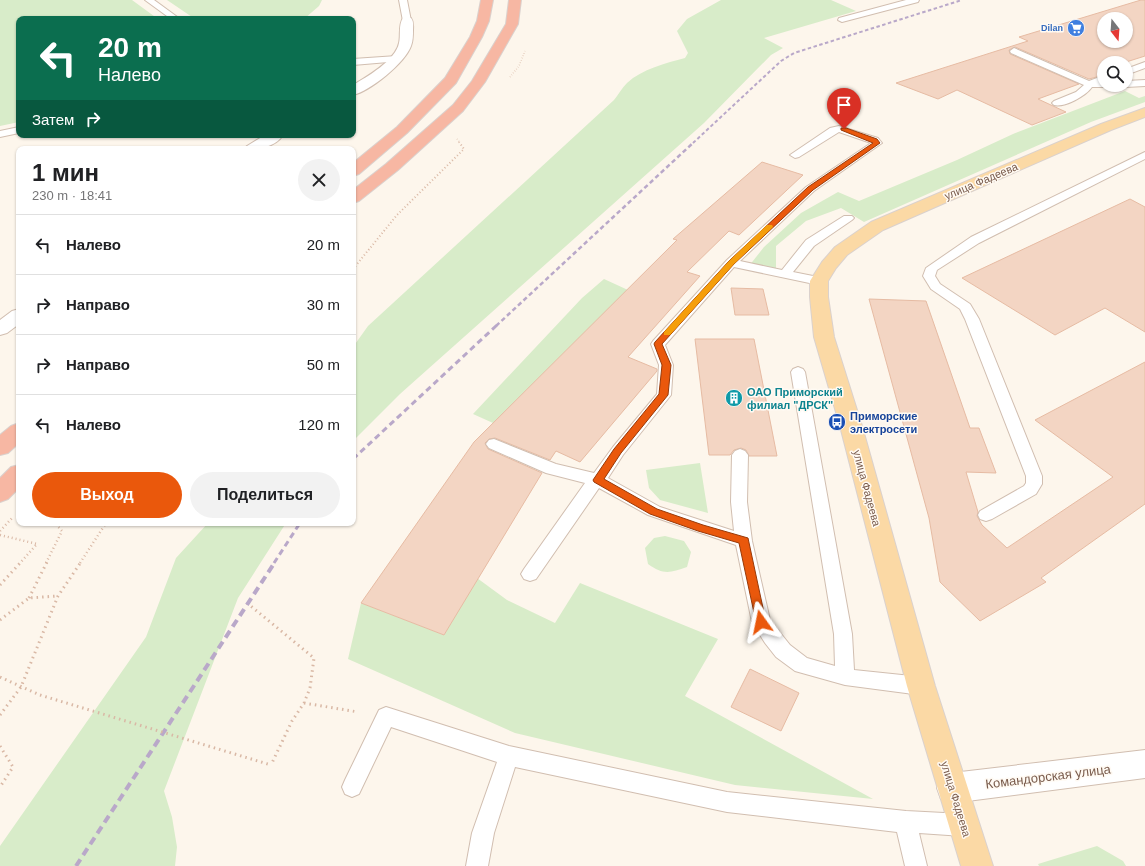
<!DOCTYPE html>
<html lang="ru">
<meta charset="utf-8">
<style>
body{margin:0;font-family:Helvetica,sans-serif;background:#f2f2f2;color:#202124;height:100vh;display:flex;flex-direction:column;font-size:15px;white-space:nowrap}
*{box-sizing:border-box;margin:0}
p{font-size:13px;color:#757577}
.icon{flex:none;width:22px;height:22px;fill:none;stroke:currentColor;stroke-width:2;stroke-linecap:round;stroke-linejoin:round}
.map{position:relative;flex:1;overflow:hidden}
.side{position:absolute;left:16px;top:146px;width:340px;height:380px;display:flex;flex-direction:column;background:#fff;border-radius:8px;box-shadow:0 1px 3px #0004}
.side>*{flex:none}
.hud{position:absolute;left:16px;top:16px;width:340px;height:122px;border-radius:8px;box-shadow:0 1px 3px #0004;background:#0b6e4f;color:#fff;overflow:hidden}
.needle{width:26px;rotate:163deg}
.controls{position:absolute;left:1097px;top:12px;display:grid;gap:8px}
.controls a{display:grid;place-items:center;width:36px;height:36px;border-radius:50%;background:#fff;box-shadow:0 1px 3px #0004;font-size:20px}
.pin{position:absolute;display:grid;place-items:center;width:34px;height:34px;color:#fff;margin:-41px -17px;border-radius:50% 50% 50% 0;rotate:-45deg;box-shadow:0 0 4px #0007}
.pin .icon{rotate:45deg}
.me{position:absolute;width:44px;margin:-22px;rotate:348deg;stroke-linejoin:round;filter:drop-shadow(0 0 3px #0008)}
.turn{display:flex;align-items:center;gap:14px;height:84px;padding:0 16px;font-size:18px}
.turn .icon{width:52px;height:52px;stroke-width:2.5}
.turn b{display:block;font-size:28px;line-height:34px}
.then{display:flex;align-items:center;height:38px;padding:0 16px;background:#0003;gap:8px;font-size:15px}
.round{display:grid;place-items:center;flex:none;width:42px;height:42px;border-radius:21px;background:#f2f2f2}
.overview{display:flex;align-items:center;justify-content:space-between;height:68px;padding:0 16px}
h1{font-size:24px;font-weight:700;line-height:30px}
.cta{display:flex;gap:8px;margin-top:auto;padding:8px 16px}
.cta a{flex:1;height:46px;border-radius:24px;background:#ea580c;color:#fff;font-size:16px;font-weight:700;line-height:46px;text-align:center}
.cta a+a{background:#f2f2f2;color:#202124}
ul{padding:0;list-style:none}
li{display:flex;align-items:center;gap:12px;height:60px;padding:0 16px;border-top:1px solid #e0e0e0}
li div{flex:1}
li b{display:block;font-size:15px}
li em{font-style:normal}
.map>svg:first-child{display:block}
</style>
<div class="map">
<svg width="1145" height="866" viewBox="0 0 1145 866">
<rect width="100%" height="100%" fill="#fdf6ec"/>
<!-- green -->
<path fill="#d8ecc9" d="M 0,0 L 132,0 L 158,19 L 19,19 L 19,122 L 0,126 Z
M 167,0 L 322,0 L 319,6 L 304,19 L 195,19 Z
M 721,0 L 831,0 L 856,11 L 764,38 L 783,48 L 771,55 L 704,123 L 400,394 L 353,441 L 353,347 L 368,326 L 614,100 C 618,95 622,88 627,83 C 642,69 666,63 685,58 L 688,53 L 677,31 L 687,19 Z
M 1125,91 L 1139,98 L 1145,96 L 1145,102 L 1091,122 L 864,222 L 841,208 L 806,221 L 776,246 L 776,273 L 749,266 L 764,247 L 801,213 L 838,192 L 859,201 L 957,160 L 1013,134 Z
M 604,279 L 628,290 L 493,423 L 473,414 L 582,298 Z
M 700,463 L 708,513 L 660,500 L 649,488 L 646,470 Z
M 208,523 L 286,523 L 238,598 L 164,791 L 172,817 L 177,847 L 175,866 L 0,866 L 0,846 L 146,637 L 176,558 Z
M 665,536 L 684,541 L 691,552 L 687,567 C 670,573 663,575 648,564 L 645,548 L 654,538 Z
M 477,578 L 507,600 L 555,623 L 580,583 L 718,639 L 685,696 L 873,799 L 735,785 L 515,733 L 348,659 L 361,603 L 444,635 Z
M 1097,846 L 1123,861 L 1126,866 L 1039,866 L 1038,864 Z"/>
<!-- building -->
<path fill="#f3d5c3" stroke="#e6bba3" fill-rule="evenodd" d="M 1141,0 L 1145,0 L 1145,56 L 1123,63 L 1104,63 L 1104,75 L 1089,79 L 1015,47 L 1009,50 L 1010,54 L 1079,84 L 1038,99 L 1066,112 L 1032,125 L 957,90 L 938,99 L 896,83 L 1028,41 L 1019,37 ZM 1104,19 L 1126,19 L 1126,41 L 1104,41 Z
M 762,162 L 803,175 L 739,235 L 729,231 L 687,272 L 700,276 L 628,357 L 657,369 L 657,371 L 580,462 L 556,451 L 550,460 L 495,438 L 489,439 L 485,443 L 488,449 L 542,473 L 444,635 L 361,603 L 474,442 L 677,240 L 673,239 Z
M 1130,199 L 1145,207 L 1145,332 L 1105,308 L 1055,335 L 962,278 Z
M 731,288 L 763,289 L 769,315 L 735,315 Z
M 869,299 L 926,301 L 970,428 L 979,428 L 996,473 L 966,472 L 978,512 L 977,516 L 982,525 L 1007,548 L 1113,477 L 1035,420 L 1145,362 L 1145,504 L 1041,578 L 1046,582 L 980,621 L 940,582 L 929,518 Z
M 695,339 L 754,339 L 777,456 L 749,456 L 746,450 L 741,448 L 734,450 L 730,455 L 709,455 Z
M 750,669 L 799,693 L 781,731 L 731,707 Z"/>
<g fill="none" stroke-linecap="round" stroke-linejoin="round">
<defs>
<path id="lane" d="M 145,0 L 154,0 L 180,19 L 171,19 Z
M 399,0 L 407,0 L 411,21 L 410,23 L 407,24 L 403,21 Z
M 906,0 L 919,0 L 918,2 L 842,22 L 838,20 L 839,18 Z
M 1014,48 L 1089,81 L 1097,78 L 1104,81 L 1104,85 L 1108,85 L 1104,87 L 1092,87 C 1086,96 1064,108 1054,105 L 1052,103 L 1054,101 L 1076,92 L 1084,85 L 1011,53 L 1010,51 Z
M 397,56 L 400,57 L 401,59 L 400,61 L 353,65 L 353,59 Z
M 1145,62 L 1145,68 L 1126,75 L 1126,69 Z
M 1145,80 L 1145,86 L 1126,87 L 1122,85 L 1126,85 L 1126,81 Z
M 839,126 L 878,138 L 882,143 L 814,191 L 740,261 L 782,270 L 806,240 L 844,216 L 852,216 L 854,218 L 852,220 L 814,246 L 793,272 L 823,278 L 825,281 L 823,284 L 819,285 L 734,267 L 665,345 L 673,365 L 671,395 L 623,455 L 608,478 L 660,507 L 734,531 L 731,502 L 732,455 L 735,451 L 740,449 L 745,451 L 748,455 L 747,502 L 752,541 L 770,620 L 790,645 L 807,658 L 835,666 L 834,634 L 791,372 L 793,369 L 798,367 L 803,369 L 805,372 L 852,634 L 854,670 L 921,677 L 928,680 L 931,686 L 928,692 L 921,695 L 845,685 L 795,671 L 776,657 L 765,643 L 752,622 L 736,545 L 648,515 L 599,488 L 536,579 L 530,581 L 524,579 L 521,574 L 524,569 L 585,483 L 546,473 L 489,448 L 486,444 L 489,440 L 494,439 L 556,464 L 594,473 L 613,447 L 657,394 L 659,365 L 651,344 L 653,341 L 727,260 L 806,187 L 871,143 L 839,132 L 799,157 L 795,158 L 790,155 L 830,128 Z
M 19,127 L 19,133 L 0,137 L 0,131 Z
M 1145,152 L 1145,159 L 979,243 L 937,270 L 935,276 L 940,284 L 970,304 L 979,319 L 1042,476 L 1042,484 L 1036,494 L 992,519 L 986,521 L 980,519 L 978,515 L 980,511 L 1024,486 L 1026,483 L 1026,476 L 965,319 L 960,309 L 931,289 L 923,276 L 926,268 L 971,237 Z
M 386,707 L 509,746 L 727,792 L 906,811 L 963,814 L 971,817 L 974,825 L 971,833 L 963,836 L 919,833 L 927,866 L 905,866 L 897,832 L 727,812 L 515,767 L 494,833 L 488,866 L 466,866 L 472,833 L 497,762 L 391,727 L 359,794 L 352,797 L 345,794 L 342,787 L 345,780 L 379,710 Z"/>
<path id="street" d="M 407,17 L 411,18 C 414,22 413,26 413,30 C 413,35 413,41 411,46 C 405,63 370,91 353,95 L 353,85 C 367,77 396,60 399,43 C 401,36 398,25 403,18 Z
M 265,135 L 283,135 C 275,148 258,149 244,149 L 247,146 Z
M 19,309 L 19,324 L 7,333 L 0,335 L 0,320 L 12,311 Z
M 1145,750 L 1145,778 L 952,803 L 941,799 L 937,788 L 941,777 L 952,773 Z"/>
<path id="primary" d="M 1145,108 L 1145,117 L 1111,130 L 883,230 L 847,255 L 836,268 L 828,281 L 828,297 L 834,337 L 862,426 L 935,686 L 993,866 L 961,866 L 907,686 L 840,426 L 814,337 L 810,297 L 810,281 L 822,262 L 835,247 L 871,222 L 1101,124 Z"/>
<path id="highway" d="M 481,0 L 493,0 L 489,21 L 482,37 L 456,83 L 407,133 L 359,174 L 353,176 L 353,163 L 397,127 L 445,78 L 470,37 L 477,21 Z
M 509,0 L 521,0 L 518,24 L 485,82 L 463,111 L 398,170 L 359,201 L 353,203 L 353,190 L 386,164 L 453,105 L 472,81 L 506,24 Z
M 19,423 L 19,443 L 8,453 L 0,455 L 0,435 L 11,426 Z
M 19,465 L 19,488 L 8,499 L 0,502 L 0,478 L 11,467 Z"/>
</defs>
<!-- lane casing -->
<use href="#lane" stroke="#d1beb0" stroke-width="2"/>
<!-- street casing -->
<use href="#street" stroke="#d1beb0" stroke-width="2"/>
<!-- primary casing -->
<use href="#primary" stroke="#dad1cd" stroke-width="2"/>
<!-- highway casing -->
<use href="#highway" stroke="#dad1cd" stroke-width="2"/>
<!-- path-far3 -->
<path stroke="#d9b8a5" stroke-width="1.5" stroke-dasharray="0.5 2" stroke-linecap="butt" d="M 510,77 L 519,66 L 525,51
M 457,139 L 460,143"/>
<!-- path-far2 -->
<path stroke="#d9b8a5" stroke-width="2" stroke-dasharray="1 2.5" stroke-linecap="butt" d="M 353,269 L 397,215 L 464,149 L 459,142"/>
<!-- path-far1 -->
<path stroke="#d9b8a5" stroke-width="2.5" stroke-dasharray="1 3" stroke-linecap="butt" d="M 0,531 L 13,517
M 0,535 L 37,544 L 20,563
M 46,563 L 62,531 L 55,523
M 80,563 L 106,523"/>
<!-- path -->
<path stroke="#d9b8a5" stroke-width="3" stroke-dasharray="1.5 4" stroke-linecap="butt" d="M 0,585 L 21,562
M 29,598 L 47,562
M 247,603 L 314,658 L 310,688 L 304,703 L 292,721 L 271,765
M 0,620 L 29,598 L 58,596
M 0,677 L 40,695
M 304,703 L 358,712
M 0,715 L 21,687 L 58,596 L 81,562
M 0,746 L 13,767 L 0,787"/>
<!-- lane -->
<use href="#lane" fill="#fff" fill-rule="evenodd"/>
<!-- street -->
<use href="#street" fill="#fff" fill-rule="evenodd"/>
<!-- primary -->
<use href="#primary" fill="#fbd9a5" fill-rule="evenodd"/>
<!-- highway -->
<use href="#highway" fill="#f7b7a3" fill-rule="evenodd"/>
<!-- rail-far3 -->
<path stroke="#b9a8c9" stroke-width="2" stroke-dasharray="3.5 2.5" stroke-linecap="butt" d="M 693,143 L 781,61 L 794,53 L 962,0"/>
<!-- rail-far2 -->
<path stroke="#b9a8c9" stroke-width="2.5" stroke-dasharray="4.5 3" stroke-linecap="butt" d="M 496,326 L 694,142"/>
<!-- rail-far1 -->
<path stroke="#b9a8c9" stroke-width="3" stroke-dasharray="6 4" stroke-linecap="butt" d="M 353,459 L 497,325
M 274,563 L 300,523"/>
<!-- rail -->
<path stroke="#b9a8c9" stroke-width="4" stroke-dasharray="8 5" stroke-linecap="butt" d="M 76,866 L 275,562"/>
<!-- path-bridge -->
<path stroke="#d9b8a5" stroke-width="3" stroke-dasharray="1.5 4" stroke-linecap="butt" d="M 40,695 L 271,765"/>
</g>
<!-- route -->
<path fill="#ea580c" stroke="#983908" d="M 841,128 L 846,128 L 877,139 L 880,143 L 813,190 L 734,264 L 662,344 L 671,365 L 668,395 L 621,453 L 604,479 L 657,509 L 703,525 L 748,538 L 766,622 L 765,625 L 761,626 L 757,625 L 756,622 L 739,543 L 698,531 L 650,514 L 594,482 L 593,480 L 614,449 L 659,394 L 662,365 L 654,344 L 655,342 L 729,261 L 808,187 L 873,143 L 841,130 Z"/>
<!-- slow -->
<path fill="#f59e0b" d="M 767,225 L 772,225 L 773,227 L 734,264 L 670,335 L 664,335 L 664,332 L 729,261 Z"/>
<!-- icons -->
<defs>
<symbol id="supermarket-disc" viewBox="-11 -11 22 22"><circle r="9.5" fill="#3f7fe0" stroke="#fffaf3"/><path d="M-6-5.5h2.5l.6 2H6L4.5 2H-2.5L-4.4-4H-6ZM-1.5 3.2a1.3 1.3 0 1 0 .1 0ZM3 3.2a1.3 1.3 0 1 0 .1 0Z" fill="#fff"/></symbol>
<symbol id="building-disc" viewBox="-11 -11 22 22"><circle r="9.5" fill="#0f9aa8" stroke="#fffaf3"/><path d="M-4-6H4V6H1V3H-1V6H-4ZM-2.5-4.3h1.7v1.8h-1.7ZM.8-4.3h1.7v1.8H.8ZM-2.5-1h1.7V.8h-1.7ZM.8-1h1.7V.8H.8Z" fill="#fff"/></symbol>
<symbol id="bus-disc" viewBox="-11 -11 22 22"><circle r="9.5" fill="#1a4fb4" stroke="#fffaf3"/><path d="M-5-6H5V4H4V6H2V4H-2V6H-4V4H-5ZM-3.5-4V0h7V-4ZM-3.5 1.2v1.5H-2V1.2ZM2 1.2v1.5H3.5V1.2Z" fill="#fff"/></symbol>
</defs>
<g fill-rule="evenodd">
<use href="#supermarket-disc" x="1066" y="18" width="20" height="20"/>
<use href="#building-disc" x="724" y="388" width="20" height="20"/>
<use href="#bus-disc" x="827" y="412" width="20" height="20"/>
</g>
<g text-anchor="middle" stroke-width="3" stroke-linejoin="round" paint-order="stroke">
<!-- far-shop labels -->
<g font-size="9" font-weight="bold" fill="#366cbe" stroke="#fffaf3" text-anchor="end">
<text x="1063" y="31">Dilan</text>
</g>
<!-- street labels -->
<g font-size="11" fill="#7a5c4d" stroke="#fffaf3">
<text transform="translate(981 181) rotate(-23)" y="4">улица Фадеева</text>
<text transform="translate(867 488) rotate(75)" y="4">улица Фадеева</text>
<text transform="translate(956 799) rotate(73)" y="4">улица Фадеева</text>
</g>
<!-- culture labels -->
<g font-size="11" font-weight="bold" fill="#0d838f" stroke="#fffaf3" text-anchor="start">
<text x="747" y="396">ОАО Приморский<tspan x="747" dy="13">филиал "ДРСК"</tspan></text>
</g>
<!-- transit labels -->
<g font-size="11" font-weight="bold" fill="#164399" stroke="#fffaf3" text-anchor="start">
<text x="850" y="420">Приморские<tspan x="850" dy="13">электросети</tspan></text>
</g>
<!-- near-street labels -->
<g font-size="13" fill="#7a5c4d" stroke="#fffaf3">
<text transform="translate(1048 776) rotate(-7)" y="5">Командорская улица</text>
</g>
</g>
</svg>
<div class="controls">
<a><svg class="needle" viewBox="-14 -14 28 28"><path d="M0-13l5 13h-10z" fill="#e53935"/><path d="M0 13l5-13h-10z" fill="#757577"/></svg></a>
<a><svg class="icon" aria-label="search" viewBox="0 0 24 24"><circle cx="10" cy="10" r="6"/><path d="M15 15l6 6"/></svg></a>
</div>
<div class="pin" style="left:844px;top:129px;background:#d93025"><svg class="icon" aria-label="arrive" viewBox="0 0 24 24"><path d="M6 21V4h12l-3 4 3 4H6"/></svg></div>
<svg class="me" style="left:761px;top:622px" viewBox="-20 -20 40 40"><path d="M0-17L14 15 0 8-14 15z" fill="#ea580c" stroke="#fff" stroke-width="4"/></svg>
<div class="hud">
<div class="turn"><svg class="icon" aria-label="left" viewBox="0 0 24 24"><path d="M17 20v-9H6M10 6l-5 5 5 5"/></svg><div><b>20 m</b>Налево</div></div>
<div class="then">Затем<svg class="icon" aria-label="right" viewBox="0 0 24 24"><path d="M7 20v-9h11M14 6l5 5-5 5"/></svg></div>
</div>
<section class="side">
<div class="overview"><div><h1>1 мин</h1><p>230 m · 18:41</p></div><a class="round"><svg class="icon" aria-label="close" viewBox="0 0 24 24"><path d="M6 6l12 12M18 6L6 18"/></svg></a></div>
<ul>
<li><svg class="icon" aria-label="left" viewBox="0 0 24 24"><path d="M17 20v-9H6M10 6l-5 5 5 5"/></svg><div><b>Налево</b></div><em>20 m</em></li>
<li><svg class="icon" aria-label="right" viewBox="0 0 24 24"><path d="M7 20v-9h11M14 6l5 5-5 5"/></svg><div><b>Направо</b></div><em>30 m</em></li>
<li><svg class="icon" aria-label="right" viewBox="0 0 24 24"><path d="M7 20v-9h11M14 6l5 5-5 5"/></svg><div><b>Направо</b></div><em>50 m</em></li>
<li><svg class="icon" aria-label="left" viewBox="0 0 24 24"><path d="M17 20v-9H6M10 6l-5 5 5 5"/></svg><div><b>Налево</b></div><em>120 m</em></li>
</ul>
<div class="cta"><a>Выход</a><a>Поделиться</a></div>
</section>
</div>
